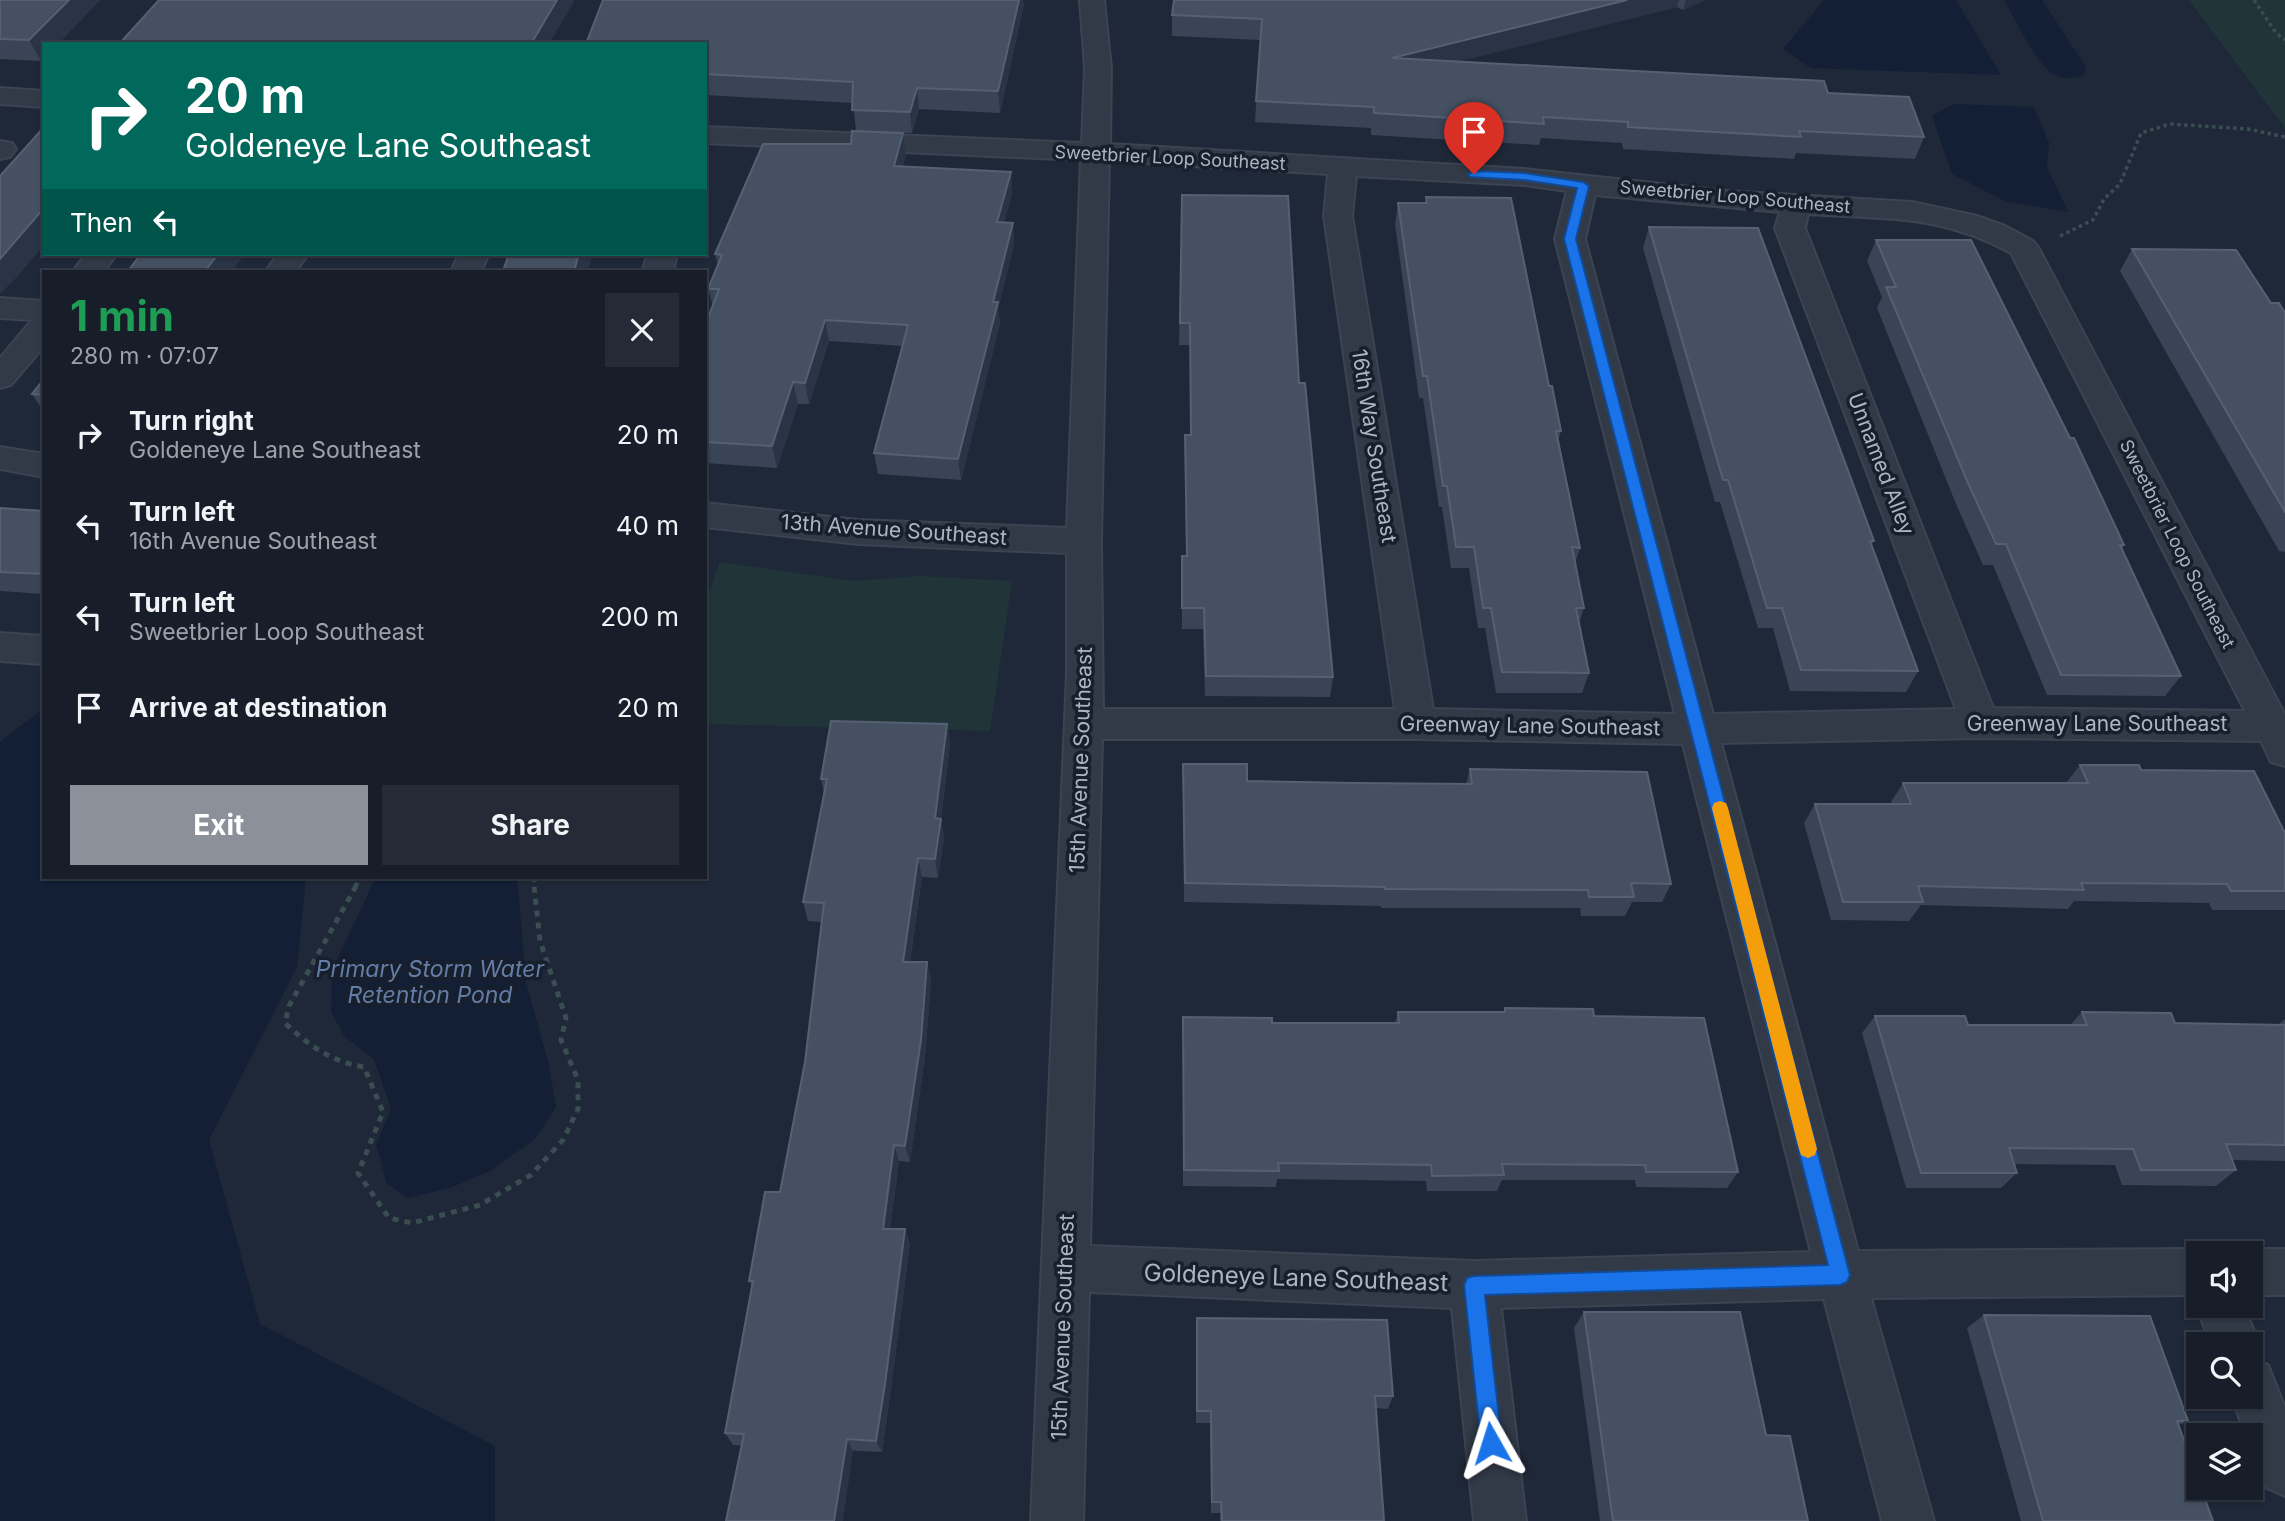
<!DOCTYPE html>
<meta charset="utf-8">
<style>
body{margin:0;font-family:Inter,sans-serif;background:#242b36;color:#f1f3f6;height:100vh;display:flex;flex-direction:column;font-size:26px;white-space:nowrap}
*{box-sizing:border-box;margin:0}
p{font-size:23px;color:#9ea2a8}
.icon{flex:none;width:38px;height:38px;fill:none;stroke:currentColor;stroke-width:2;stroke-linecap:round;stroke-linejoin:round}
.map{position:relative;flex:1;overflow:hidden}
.panel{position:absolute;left:42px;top:270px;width:665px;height:609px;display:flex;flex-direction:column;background:#171e2a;border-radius:0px;box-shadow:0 2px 5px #0004,0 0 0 2px #363c47}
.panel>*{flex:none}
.banner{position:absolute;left:42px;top:42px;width:665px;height:214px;border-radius:0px;box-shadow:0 2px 5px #0004,0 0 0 2px #363c47;background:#00695c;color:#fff;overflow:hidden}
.controls{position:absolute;left:2186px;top:1241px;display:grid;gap:14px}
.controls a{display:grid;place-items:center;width:77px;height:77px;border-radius:0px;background:#171e2a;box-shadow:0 2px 5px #0004,0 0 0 2px #363c47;font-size:35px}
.pin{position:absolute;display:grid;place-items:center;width:60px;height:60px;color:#fff;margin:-72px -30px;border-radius:50% 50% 50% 0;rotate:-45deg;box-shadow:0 0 7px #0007}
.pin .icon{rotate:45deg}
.me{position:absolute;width:77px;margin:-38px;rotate:354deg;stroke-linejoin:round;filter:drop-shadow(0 0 5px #0008)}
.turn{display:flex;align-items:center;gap:24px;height:147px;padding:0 28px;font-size:32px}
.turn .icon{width:91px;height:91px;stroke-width:2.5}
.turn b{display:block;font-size:49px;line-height:60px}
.then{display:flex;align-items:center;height:66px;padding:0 28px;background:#0003;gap:14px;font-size:26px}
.round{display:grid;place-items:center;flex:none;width:74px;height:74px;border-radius:0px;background:#242b36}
.summary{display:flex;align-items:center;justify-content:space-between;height:119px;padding:0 28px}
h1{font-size:42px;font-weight:700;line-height:52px;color:#1e9e55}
.action{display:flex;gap:14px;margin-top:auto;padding:14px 28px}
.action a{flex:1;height:80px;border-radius:0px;background:#8c9099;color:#fff;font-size:28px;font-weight:700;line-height:80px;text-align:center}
.action a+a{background:#242b36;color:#f1f3f6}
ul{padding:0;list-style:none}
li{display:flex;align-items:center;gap:21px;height:91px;padding:0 28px}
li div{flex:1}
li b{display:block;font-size:26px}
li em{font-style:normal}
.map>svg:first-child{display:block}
</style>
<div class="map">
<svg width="2285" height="1521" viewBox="0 0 2285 1521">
<rect width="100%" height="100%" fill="#1f2838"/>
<!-- green -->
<path fill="#213539" d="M 2189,0 L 2285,0 L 2285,128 Z
M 720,562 L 854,581 L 919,576 L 1012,581 L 990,731 L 705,724 L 705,605 Z"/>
<!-- water -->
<path fill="#121f35" d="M 1824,0 L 1956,0 L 2001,75 L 1811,68 L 1783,49 Z
M 2004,0 L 2042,0 L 2086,67 L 2084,76 C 2075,78 2066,79 2057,76 C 2038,69 2015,18 2004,0 Z
M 1954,104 L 2034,107 L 2049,143 L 2047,167 L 2068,212 L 2007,202 L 1952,174 L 1932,116 Z
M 44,708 L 44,877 L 306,877 L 297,967 L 209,1140 L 260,1324 L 495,1446 L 495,1521 L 0,1521 L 0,742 Z
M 376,877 L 517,877 L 526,982 L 549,1065 L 556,1107 L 535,1139 L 490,1171 L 450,1188 L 408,1198 L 387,1184 L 376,1145 L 391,1109 L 374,1059 L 345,1037 L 331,1012 L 332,970 Z"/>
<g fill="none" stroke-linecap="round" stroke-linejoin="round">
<defs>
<path id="minor" d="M 1080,0 L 1104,0 L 1111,68 L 1110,144 L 1524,169 L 1727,191 L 1912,202 L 1977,216 L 2005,226 L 2033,241 L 2038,247 L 2285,715 L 2285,766 L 2271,762 L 2261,741 L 1980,738 L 1721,743 L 1858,1251 L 2198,1249 L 2209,1253 L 2198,1253 L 2198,1295 L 1871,1298 L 1934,1521 L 1882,1521 L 1824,1299 L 1501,1308 L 1526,1521 L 1474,1521 L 1452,1308 L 1089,1292 L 1083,1521 L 1031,1521 L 1067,673 L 1067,553 L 858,544 L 705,527 L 705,503 L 858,520 L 1067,528 L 1081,160 L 705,143 L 705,127 L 1082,143 L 1085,68 ZM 1109,161 L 1328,174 L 1324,216 L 1395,709 L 1103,709 L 1101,541 ZM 1356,176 L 1524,185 L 1567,191 L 1555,239 L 1675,714 L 1433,709 L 1352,216 ZM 1595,195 L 1780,212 L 1775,228 L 1956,709 L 1713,714 L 1585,239 ZM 1808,214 C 1887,219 1939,214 2011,253 L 2245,711 L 1993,708 L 1805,228 ZM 1102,739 L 1416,739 L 1683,744 L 1811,1252 L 1474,1261 L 1090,1246 Z
M 0,88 L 44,91 L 44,107 L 0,104 Z
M 0,141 L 12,143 L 16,149 L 10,157 L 0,159 Z
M 86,254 L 117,254 L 104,271 L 73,271 Z
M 278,254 L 308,254 L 296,271 L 266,271 Z
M 459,254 L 489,254 L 481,271 L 451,271 Z
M 647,254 L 677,254 L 673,271 L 643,271 Z
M 0,298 L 44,301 L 44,346 L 11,385 L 0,388 L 0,358 L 32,320 L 0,318 Z
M 0,447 L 44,454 L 44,477 L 0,469 Z
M 0,633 L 44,636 L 44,664 L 0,661 Z
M 2250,1249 L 2285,1249 L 2285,1295 L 2250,1295 L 2250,1253 L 2239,1253 Z
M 2198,1301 L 2198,1306 L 2244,1306 L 2259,1344 L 2253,1359 L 2268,1365 L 2285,1408 L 2285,1496 L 2267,1488 L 2250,1447 L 2250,1435 L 2246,1435 L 2231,1396 L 2250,1396 L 2250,1344 L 2211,1344 L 2196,1306 Z"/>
</defs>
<!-- minor casing -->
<use href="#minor" stroke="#3c4351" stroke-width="4"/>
<!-- path-far2 -->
<path stroke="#394e51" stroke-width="3.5" stroke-dasharray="3.5 3.5" stroke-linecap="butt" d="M 2254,0 L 2276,33 L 2285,40
M 2060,236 L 2093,220 L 2104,199 L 2120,184 L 2141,133 L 2170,124 L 2248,129 L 2285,137"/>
<!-- path-far1 -->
<path stroke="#394e51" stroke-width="4.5" stroke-dasharray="5 5" stroke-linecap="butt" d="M 534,877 L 534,887
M 355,887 L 361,877"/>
<!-- path -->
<path stroke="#394e51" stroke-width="5" stroke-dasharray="6 6" stroke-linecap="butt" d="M 356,886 L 289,1006 L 285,1023 C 308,1045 332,1062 364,1067 L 383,1112 L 358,1173 L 389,1218 L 412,1223 L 480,1205 L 531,1175 L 563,1140 L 578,1109 L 578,1080 L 561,1040 L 566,1018 L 540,941 L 534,886"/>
<!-- minor -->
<use href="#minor" fill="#323a48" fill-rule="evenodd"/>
</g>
<!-- wall -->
<path fill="#394457" d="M 0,0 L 100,0 L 58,44 L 44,44 L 41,61 L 0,59 Z
M 1174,0 L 1705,0 L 1683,10 L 1677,7 L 1459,61 L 1828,93 L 1924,137 L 1915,159 L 1796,153 L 1794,159 L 1623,149 L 1622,143 L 1541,138 L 1539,145 L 1371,135 L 1371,128 L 1255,122 L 1260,40 L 1172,36 L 1172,15 Z
M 1024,4 L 1000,113 L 919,109 L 912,133 L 856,131 L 853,103 L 705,95 L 705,44 Z
M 903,133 L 906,155 L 903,166 L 1011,172 L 1012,193 L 1004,223 L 1013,223 L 1014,245 L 998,309 L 1000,323 L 961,480 L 878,474 L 874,453 L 903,346 L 829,341 L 809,404 L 798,404 L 777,468 L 705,463 L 705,326 L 713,307 L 708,289 L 718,265 L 715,254 L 851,144 Z
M 1182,195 L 1299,383 L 1333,677 L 1330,697 L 1205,696 L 1203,629 L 1182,629 L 1182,556 L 1186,556 L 1185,435 L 1190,435 L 1190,345 L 1179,345 Z
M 1426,197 L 1549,386 L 1561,431 L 1558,441 L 1580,548 L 1575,563 L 1584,608 L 1579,623 L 1589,673 L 1582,693 L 1496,693 L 1485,628 L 1478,628 L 1469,568 L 1451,568 L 1442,507 L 1439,507 L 1423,398 L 1419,398 L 1395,224 L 1398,203 L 1425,203 Z
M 1649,227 L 1874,541 L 1871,546 L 1918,671 L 1906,692 L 1790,691 L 1773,628 L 1758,628 L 1720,502 L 1715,502 L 1643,248 Z
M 1876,240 L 2124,545 L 2122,549 L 2181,676 L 2165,696 L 2047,695 L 1993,565 L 1983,565 L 1956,504 L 1877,308 L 1882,297 L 1867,261 Z
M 2132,249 L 2271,303 L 2285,313 L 2285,552 L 2279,551 L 2120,271 Z
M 44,379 L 44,412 L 32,394 Z
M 0,508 L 44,511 L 44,594 L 0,591 Z
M 947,724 L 950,744 L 941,819 L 944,838 L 938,878 L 922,877 L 910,962 L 927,962 L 931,980 L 925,1057 L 910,1162 L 899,1161 L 890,1229 L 905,1229 L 910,1244 L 890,1396 L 882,1452 L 733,1445 L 725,1433 L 752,1286 L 749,1281 L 780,1192 L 805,1062 L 822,922 L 808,921 L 803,902 L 824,793 L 821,779 Z
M 1183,764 L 1247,781 L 1466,784 L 1470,769 L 1671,884 L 1662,902 L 1632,902 L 1625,916 L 1581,916 L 1580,908 L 1381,908 L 1381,906 L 1184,902 Z
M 2080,765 L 2141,770 L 2285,833 L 2285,910 L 2212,910 L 2209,903 L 2074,901 L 2068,909 L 1921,905 L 1909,921 L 1831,920 L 1804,823 L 1815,804 L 1892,804 L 1891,802 L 1903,783 L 2066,783 Z
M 1505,1008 L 1594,1016 L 1738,1172 L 1727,1188 L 1636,1187 L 1635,1180 L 1502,1180 L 1497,1191 L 1427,1191 L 1426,1181 L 1277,1179 L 1276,1187 L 1183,1186 L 1183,1017 L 1272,1023 L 1395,1023 L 1398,1012 L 1503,1012 Z
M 2082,1012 L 2175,1023 L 2278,1025 L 2285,1019 L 2285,1161 L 2232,1160 L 2236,1170 L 2216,1186 L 2122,1185 L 2115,1165 L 2014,1164 L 2017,1173 L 2001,1188 L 1906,1188 L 1862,1033 L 1875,1016 L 1968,1025 L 2070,1025 Z
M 1584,1312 L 1766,1435 L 1808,1521 L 1600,1521 L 1574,1328 Z
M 1984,1315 L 2188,1421 L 2179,1425 L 2213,1521 L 2021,1521 L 1967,1328 Z
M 1197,1318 L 1393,1396 L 1388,1409 L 1376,1408 L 1384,1521 L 1220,1521 L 1220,1513 L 1211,1513 L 1210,1423 L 1196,1423 L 1196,1332 Z"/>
<!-- shaded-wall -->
<path fill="#293446" d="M 69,0 L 100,0 L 58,44 L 44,44 L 44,58 L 41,61 L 29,40 Z
M 557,0 L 575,0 L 549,44 L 531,44 Z
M 1019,0 L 1023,0 L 1024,4 L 1000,113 L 998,91 Z
M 1627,0 L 1679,0 L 1677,7 L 1389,79 L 1392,58 Z
M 1686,0 L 1705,0 L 1683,10 Z
M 917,88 L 919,109 L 912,133 L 910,112 Z
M 903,133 L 906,155 L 897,187 L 894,166 Z
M 1011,172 L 1012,193 L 999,244 L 997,222 Z
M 44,208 L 44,245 L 17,277 L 0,294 L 0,259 Z
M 1013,223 L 1014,245 L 998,309 L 1000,323 L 961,480 L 958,459 L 993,302 Z
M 218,254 L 245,254 L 232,271 L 205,271 Z
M 579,254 L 593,254 L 588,271 L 574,271 Z
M 825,320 L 829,341 L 809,404 L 805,383 Z
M 793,382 L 798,404 L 777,468 L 772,446 Z
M 947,724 L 950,744 L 940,827 L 941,819 L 944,838 L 938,878 L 935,859 L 935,818 Z
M 918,858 L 922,877 L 907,980 L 903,962 Z
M 927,962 L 931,980 L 925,1057 L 910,1162 L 905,1146 Z
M 894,1145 L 899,1161 L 888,1243 L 883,1229 Z
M 905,1229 L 910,1244 L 890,1396 L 882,1452 L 876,1441 Z
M 847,1439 L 853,1451 L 843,1521 L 834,1521 Z"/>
<!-- building -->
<path fill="#455163" stroke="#556072" stroke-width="2" d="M 0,0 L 69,0 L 29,40 L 0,39 Z
M 159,0 L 557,0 L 531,44 L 119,44 Z
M 603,0 L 1019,0 L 998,91 L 917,88 L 910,112 L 852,110 L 853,82 L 705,74 L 705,44 L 586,44 Z
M 1174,0 L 1627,0 L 1392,58 L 1824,81 L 1828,93 L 1909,97 L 1924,137 L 1799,131 L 1801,137 L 1628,127 L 1628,122 L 1543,117 L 1544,124 L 1374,113 L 1374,107 L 1256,101 L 1262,19 L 1172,15 Z
M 44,127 L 44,208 L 0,259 L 0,176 Z
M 852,131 L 903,133 L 894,166 L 1011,172 L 997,222 L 1013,223 L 993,302 L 998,302 L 958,459 L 874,453 L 908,325 L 825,320 L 805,383 L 793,382 L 772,446 L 705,442 L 705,326 L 719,289 L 708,289 L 722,255 L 715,254 L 763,144 L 851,144 Z
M 1182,195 L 1288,196 L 1299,383 L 1305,383 L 1333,677 L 1206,676 L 1204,608 L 1182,608 L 1182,556 L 1187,556 L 1185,435 L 1191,435 L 1190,323 L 1180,323 Z
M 1426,197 L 1511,198 L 1549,386 L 1552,386 L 1561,431 L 1556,431 L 1580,548 L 1572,547 L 1584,608 L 1576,608 L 1589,673 L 1502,672 L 1491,608 L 1483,608 L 1474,547 L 1456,547 L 1447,486 L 1443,486 L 1427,376 L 1423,376 L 1398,203 L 1427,203 Z
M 1649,227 L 1758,228 L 1856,492 L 1874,541 L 1870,541 L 1918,671 L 1801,670 L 1782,608 L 1767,608 L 1728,480 L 1723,480 Z
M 1876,240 L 1971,240 L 2070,438 L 2074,438 L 2124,545 L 2120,545 L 2181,676 L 2061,675 L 2006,544 L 1996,544 L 1968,483 L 1886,287 L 1896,287 Z
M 2132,249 L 2236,250 L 2271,303 L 2279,303 L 2285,313 L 2285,512 Z
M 141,254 L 218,254 L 205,271 L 128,271 Z
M 509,254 L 579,254 L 574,271 L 503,271 Z
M 44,379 L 44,395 L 32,394 Z
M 0,508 L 44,511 L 44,574 L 0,572 Z
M 831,721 L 947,724 L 935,818 L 941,819 L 935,859 L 918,858 L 903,962 L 927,962 L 921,1040 L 905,1146 L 894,1145 L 883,1229 L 905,1229 L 885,1384 L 876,1441 L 847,1439 L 834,1521 L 726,1521 L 744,1434 L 725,1433 L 753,1281 L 749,1281 L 765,1192 L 780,1192 L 805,1062 L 824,903 L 803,902 L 827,779 L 821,779 Z
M 1183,764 L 1247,764 L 1247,781 L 1355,783 L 1472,784 L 1470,769 L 1647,772 L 1671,884 L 1631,883 L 1634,897 L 1589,897 L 1588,890 L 1385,889 L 1385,887 L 1185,883 Z
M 2080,765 L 2139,765 L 2141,770 L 2254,771 L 2285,833 L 2285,891 L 2231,891 L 2227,884 L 2081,883 L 2084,890 L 1918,886 L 1923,902 L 1843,902 L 1815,804 L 1911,804 L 1903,783 L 2088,783 Z
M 1505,1008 L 1593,1009 L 1594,1016 L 1704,1018 L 1738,1172 L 1646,1172 L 1645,1165 L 1502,1164 L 1504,1175 L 1432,1176 L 1431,1165 L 1278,1163 L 1279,1171 L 1184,1170 L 1183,1017 L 1272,1018 L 1272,1023 L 1399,1023 L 1398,1012 L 1505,1012 Z
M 2082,1012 L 2171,1013 L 2175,1023 L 2285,1025 L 2285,1145 L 2226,1144 L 2236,1170 L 2141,1170 L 2133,1149 L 2009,1148 L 2017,1173 L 1921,1173 L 1875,1016 L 1965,1016 L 1968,1025 L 2087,1025 Z
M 1584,1312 L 1740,1312 L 1766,1435 L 1790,1436 L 1808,1521 L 1613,1521 Z
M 1984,1315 L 2150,1316 L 2188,1421 L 2177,1421 L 2198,1479 L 2198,1488 L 2201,1488 L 2213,1521 L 2043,1521 Z
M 1197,1318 L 1387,1320 L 1393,1396 L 1375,1396 L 1384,1521 L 1222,1521 L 1221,1502 L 1212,1502 L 1211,1411 L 1197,1411 Z"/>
<!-- route -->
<path fill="#1a73e8" stroke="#114b97" stroke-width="2" d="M 1474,171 L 1524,173 L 1583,182 L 1589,186 L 1576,239 L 1850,1275 L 1847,1282 L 1840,1285 L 1485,1295 L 1502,1443 L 1499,1450 L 1491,1453 L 1484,1450 L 1481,1443 L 1464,1285 L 1467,1278 L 1474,1276 L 1828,1265 L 1564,239 L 1577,188 L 1524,180 L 1470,177 L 1468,174 Z"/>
<!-- slow -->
<path fill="#f59e0b" d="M 1720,801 L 1726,803 L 1728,808 L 1817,1149 L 1815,1155 L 1808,1158 L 1801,1155 L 1799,1149 L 1712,808 L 1714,803 Z"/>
<g text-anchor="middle" stroke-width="7" stroke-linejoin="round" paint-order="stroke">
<!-- far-street labels -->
<g font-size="18" fill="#acb5c5" stroke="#181f2c">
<text transform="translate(1170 158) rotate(3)" y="6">Sweetbrier Loop Southeast</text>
<text transform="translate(1735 197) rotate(5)" y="6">Sweetbrier Loop Southeast</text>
<text transform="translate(2177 544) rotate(63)" y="6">Sweetbrier Loop Southeast</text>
</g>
<!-- street labels -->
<g font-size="21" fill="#acb5c5" stroke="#181f2c">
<text transform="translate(1374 446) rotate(81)" y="7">16th Way Southeast</text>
<text transform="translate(1881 464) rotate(69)" y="7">Unnamed Alley</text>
<text transform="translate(894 530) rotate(4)" y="7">13th Avenue Southeast</text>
<text x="2097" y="731">Greenway Lane Southeast</text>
<text transform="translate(1530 726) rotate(1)" y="7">Greenway Lane Southeast</text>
<text transform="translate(1081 760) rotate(-88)" y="7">15th Avenue Southeast</text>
<text transform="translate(1063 1327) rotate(-88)" y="7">15th Avenue Southeast</text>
</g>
<!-- water labels -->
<g font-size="23" font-style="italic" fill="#637da6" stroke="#181f2c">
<text x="430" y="977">Primary Storm Water<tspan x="430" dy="26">Retention Pond</tspan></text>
</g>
<!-- near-street labels -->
<g font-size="24" fill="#acb5c5" stroke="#181f2c">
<text transform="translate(1296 1278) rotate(2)" y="8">Goldeneye Lane Southeast</text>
</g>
</g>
</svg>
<div class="controls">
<a><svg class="icon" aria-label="sound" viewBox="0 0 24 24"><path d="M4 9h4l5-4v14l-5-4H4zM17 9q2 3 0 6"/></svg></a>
<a><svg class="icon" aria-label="search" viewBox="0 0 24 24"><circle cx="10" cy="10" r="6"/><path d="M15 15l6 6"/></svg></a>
<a><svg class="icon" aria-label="layers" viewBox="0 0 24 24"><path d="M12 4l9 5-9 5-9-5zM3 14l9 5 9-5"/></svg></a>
</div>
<div class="pin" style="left:1474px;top:174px;background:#d93025"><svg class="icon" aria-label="arrive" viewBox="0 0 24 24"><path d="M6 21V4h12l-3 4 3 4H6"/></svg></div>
<svg class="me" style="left:1491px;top:1443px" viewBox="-20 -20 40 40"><path d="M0-17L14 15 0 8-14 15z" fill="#1a73e8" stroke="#fff" stroke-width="4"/></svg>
<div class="banner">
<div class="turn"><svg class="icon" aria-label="right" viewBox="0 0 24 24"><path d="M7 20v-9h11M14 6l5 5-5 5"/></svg><div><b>20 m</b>Goldeneye Lane Southeast</div></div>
<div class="then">Then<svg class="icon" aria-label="left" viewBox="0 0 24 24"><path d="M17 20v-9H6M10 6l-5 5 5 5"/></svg></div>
</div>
<section class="panel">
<div class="summary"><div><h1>1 min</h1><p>280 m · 07:07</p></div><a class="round"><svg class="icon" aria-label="close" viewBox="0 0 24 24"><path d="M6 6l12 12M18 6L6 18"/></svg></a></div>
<ul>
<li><svg class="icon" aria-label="right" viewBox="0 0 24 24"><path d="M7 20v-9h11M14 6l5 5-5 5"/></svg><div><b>Turn right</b><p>Goldeneye Lane Southeast</p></div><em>20 m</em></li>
<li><svg class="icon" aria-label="left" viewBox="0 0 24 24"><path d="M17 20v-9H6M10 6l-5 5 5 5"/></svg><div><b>Turn left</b><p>16th Avenue Southeast</p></div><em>40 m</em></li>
<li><svg class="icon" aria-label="left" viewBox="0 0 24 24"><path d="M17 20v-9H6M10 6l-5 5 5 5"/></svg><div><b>Turn left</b><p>Sweetbrier Loop Southeast</p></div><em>200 m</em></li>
<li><svg class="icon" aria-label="arrive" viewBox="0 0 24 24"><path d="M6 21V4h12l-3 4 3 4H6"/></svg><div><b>Arrive at destination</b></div><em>20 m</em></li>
</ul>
<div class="action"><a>Exit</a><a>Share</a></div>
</section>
</div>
